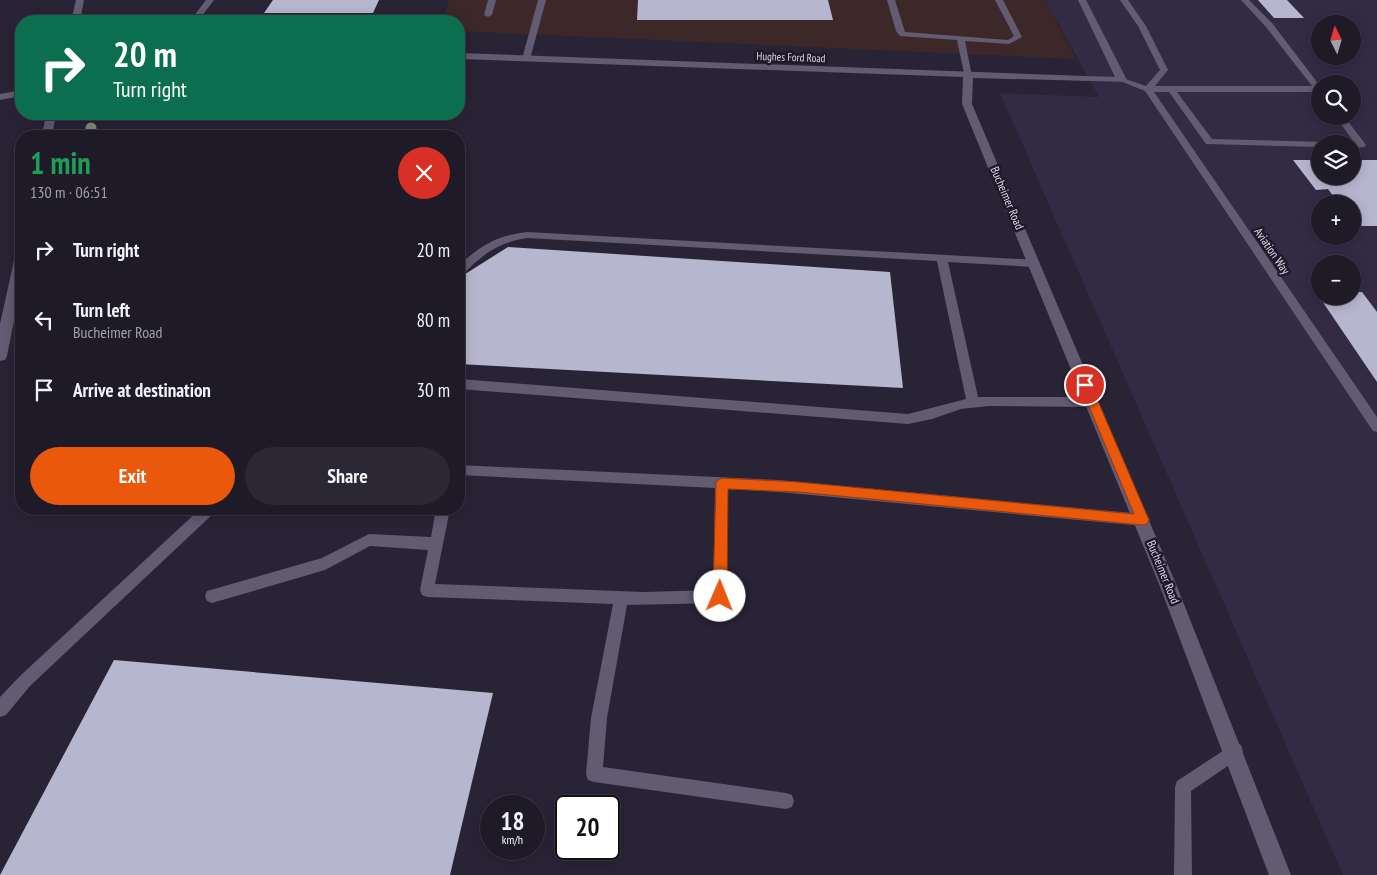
<!DOCTYPE html>
<meta charset="utf-8">
<style>
body{margin:0;font-family:"PT Sans Narrow",sans-serif;background:#2c2734;color:#f1f3f6;height:100vh;display:flex;flex-direction:column;font-size:19px;white-space:nowrap}
*{box-sizing:border-box;margin:0}
p{font-size:16px;color:#a1a1a8}
.icon{flex:none;width:28px;height:28px;fill:none;stroke:currentColor;stroke-width:2;stroke-linecap:round;stroke-linejoin:round}
.map{position:relative;flex:1;overflow:hidden}
.drawer{position:absolute;left:15px;top:130px;width:450px;height:385px;display:flex;flex-direction:column;background:#1f1a28;border-radius:20px;box-shadow:0 2px 12px #0003,0 0 0 1px #3c3845}
.drawer>*{flex:none}
.banner{position:absolute;left:15px;top:15px;width:450px;height:105px;border-radius:20px;box-shadow:0 2px 12px #0003,0 0 0 1px #3c3845;background:#0b6e4f;color:#fff;overflow:hidden}
.needle{width:32px;rotate:355deg}
.tools{position:absolute;left:1311px;top:15px;display:grid;gap:10px}
.tools a{display:grid;place-items:center;width:50px;height:50px;border-radius:50%;background:#1f1a28;box-shadow:0 2px 12px #0003,0 0 0 1px #3c3845;font-size:25px}
.speed{position:absolute;left:480px;top:795px;display:flex;gap:10px;font-size:25px;font-weight:700;text-align:center}
.speed>*{display:grid;place-content:center;width:65px;height:65px;border-radius:50%;background:#1f1a28;box-shadow:0 2px 12px #0003,0 0 0 1px #3c3845;line-height:1}
.speed small{font-size:12px;font-weight:400}
.speed .limit{border:2px solid #111;border-radius:8px;background:#fff;color:#111}
.pin{position:absolute;display:grid;place-items:center;width:42px;height:42px;color:#fff;margin:-21px;border:2px solid #fff;border-radius:50%;box-shadow:0 1px 5px #0007}
.me{position:absolute;width:55px;margin:-28px;rotate:1deg;stroke-linejoin:round;filter:drop-shadow(0 0 4px #0008)}
.turn{display:flex;align-items:center;gap:18px;height:105px;padding:0 15px;font-size:22px}
.turn .icon{width:65px;height:65px;stroke-width:2.5}
.turn b{display:block;font-size:35px;line-height:42px}
.round{display:grid;place-items:center;flex:none;width:52px;height:52px;border-radius:26px;background:#2c2734}
.headline{display:flex;align-items:center;justify-content:space-between;height:85px;padding:0 15px}
h1{font-size:30px;font-weight:800;line-height:38px;color:#1e9e55}
.primary-button{display:flex;gap:10px;margin-top:auto;padding:10px 15px}
.primary-button a{flex:1;height:58px;border-radius:30px;background:#ea580c;color:#fff;font-size:20px;font-weight:800;line-height:58px;text-align:center}
.primary-button a+a{background:#2c2734;color:#f1f3f6}
ul{padding:0;list-style:none}
li{display:flex;align-items:center;gap:15px;height:70px;padding:0 15px}
li div{flex:1}
li b{display:block;font-size:19px}
li em{font-style:normal}
.map>svg:first-child{display:block}
</style>
<div class="map">
<svg width="1377" height="875" viewBox="0 0 1377 875">
<rect width="100%" height="100%" fill="#292336"/>
<!-- built -->
<path fill="#332b44" fill-rule="evenodd" d="M 1045,0 L 1377,0 L 1377,875 L 1343,875 L 1000,93 L 1099,97 ZM 1320,24 L 1352,24 L 1352,56 L 1320,56 ZM 1320,84 L 1352,84 L 1352,116 L 1320,116 ZM 1320,144 L 1352,144 L 1352,176 L 1320,176 ZM 1320,204 L 1352,204 L 1352,236 L 1320,236 ZM 1320,264 L 1352,264 L 1352,296 L 1320,296 Z"/>
<!-- industrial -->
<path fill="#3c2828" d="M 449,0 L 1045,0 L 1076,59 L 459,31 L 459,21 L 443,21 Z"/>
<!-- building -->
<path fill="#b7b6cf" d="M 273,0 L 379,0 L 373,13 L 264,13 Z
M 638,0 L 828,0 L 833,20 L 637,20 Z
M 1258,0 L 1287,0 L 1304,18 L 1274,18 Z
M 1293,160 L 1320,160 L 1320,176 L 1352,176 L 1352,160 L 1377,160 L 1377,226 L 1352,226 L 1352,204 L 1339,204 L 1328,189 L 1316,190 Z
M 508,247 L 890,272 L 903,388 L 459,364 L 459,283 L 462,276 Z
M 1316,292 L 1320,292 L 1320,296 L 1352,296 L 1352,292 L 1362,292 L 1377,312 L 1377,382 Z
M 114,660 L 493,693 L 450,875 L 0,875 Z"/>
<g fill="none" stroke-linecap="round" stroke-linejoin="round">
<!-- service -->
<path fill="#625b71" fill-rule="evenodd" d="M 206,0 L 214,0 L 198,21 L 190,21 Z
M 488,0 L 496,0 L 492,15 L 488,17 L 484,15 Z
M 538,0 L 546,0 L 530,59 L 526,61 L 522,59 Z
M 887,0 L 895,0 L 905,32 L 1008,40 L 1014,36 L 995,0 L 1003,0 L 1022,37 L 1009,44 L 965,41 L 972,76 L 965,78 L 957,40 L 900,36 L 896,31 Z
M 1120,0 L 1128,0 L 1146,26 L 1168,70 L 1155,86 L 1312,86 L 1266,27 L 1241,0 L 1249,0 L 1272,23 L 1320,86 L 1320,91 L 1318,92 L 1177,92 L 1212,139 L 1323,142 L 1324,144 L 1320,144 L 1320,147 L 1206,144 L 1169,92 L 1154,92 L 1377,417 L 1377,432 L 1373,431 L 1145,91 L 1118,80 L 1122,78 L 1146,86 L 1160,70 L 1138,26 Z
M 1335,116 L 1344,116 L 1366,145 L 1364,147 L 1352,148 L 1352,144 L 1348,144 L 1354,142 Z
M 527,232 L 1038,260 L 1039,263 L 1038,266 L 1034,267 L 948,262 L 978,397 L 1092,397 L 1096,399 L 1098,402 L 1096,405 L 1092,407 L 989,406 L 961,409 L 932,419 L 908,424 L 459,389 L 459,379 L 908,414 L 966,399 L 937,261 L 527,238 C 497,243 485,253 463,274 L 459,275 L 459,265 C 482,245 496,236 527,232 Z
M 459,465 L 779,480 L 1143,514 L 1148,516 L 1150,520 L 1148,524 L 1143,526 L 779,492 L 728,489 L 727,596 L 725,601 L 720,603 L 627,605 L 607,718 L 603,767 L 786,793 L 792,795 L 794,801 L 792,807 L 786,809 L 594,782 L 588,780 L 586,774 L 591,718 L 613,604 L 427,597 L 422,595 L 420,590 L 428,550 L 370,546 L 325,570 L 212,603 L 207,601 L 205,596 L 207,591 L 322,558 L 369,534 L 431,537 L 436,509 L 450,509 L 435,584 L 644,592 L 713,590 L 715,488 L 459,475 Z
M 200,509 L 216,509 L 214,513 L 30,686 L 6,715 L 0,717 L 0,697 L 20,676 Z
M 1235,743 L 1241,745 L 1243,751 L 1241,757 L 1191,791 L 1192,875 L 1174,875 L 1175,787 L 1177,781 Z"/>
<!-- minor -->
<path fill="#625b71" fill-rule="evenodd" d="M 1078,0 L 1086,0 L 1127,80 L 1126,82 L 973,78 L 972,104 L 1176,584 L 1291,875 L 1269,875 L 1159,584 L 962,104 L 963,77 L 459,59 L 459,53 L 1115,77 Z"/>
<!-- tertiary -->
<path fill="#625b71" fill-rule="evenodd" d="M 21,90 L 21,96 L 0,100 L 0,94 Z"/>
<!-- secondary -->
<path fill="#625b71" fill-rule="evenodd" d="M 76,0 L 84,0 L 80,21 L 71,21 Z
M 46,114 L 56,114 L 52,136 L 42,136 Z
M 21,252 L 21,285 L 7,356 L 5,360 L 0,361 L 0,324 L 15,256 Z"/>
</g>
<!-- trees -->
<circle fill="#828a77" cx="91" cy="128" r="5.5"/>
<!-- route -->
<path fill="#ea580c" stroke="#983908" d="M 1085,380 L 1091,385 L 1149,520 L 1147,524 L 1142,525 L 798,492 L 728,489 L 727,596 L 725,600 L 720,602 L 715,600 L 713,596 L 716,483 L 718,480 L 722,478 L 798,482 L 1134,514 L 1080,385 Z"/>
<g text-anchor="middle" stroke-width="5" stroke-linejoin="round" paint-order="stroke">
<!-- far-street labels -->
<g font-size="11" fill="#dcd9e6" stroke="#20192c">
<text transform="translate(791 57) rotate(2)" y="4">Hughes Ford Road</text>
</g>
<!-- street labels -->
<g font-size="12" fill="#dcd9e6" stroke="#20192c">
<text transform="translate(1007 198) rotate(67)" y="4">Bucheimer Road</text>
<text transform="translate(1272 251) rotate(56)" y="4">Aviation Way</text>
<text transform="translate(1163 572) rotate(68)" y="4">Bucheimer Road</text>
</g>
</g>
</svg>
<div class="tools">
<a><svg class="needle" viewBox="-14 -14 28 28"><path d="M0-13l5 13h-10z" fill="#e53935"/><path d="M0 13l5-13h-10z" fill="#a1a1a8"/></svg></a>
<a><svg class="icon" aria-label="search" viewBox="0 0 24 24"><circle cx="10" cy="10" r="6"/><path d="M15 15l6 6"/></svg></a>
<a><svg class="icon" aria-label="layers" viewBox="0 0 24 24"><path d="M12 4l9 5-9 5-9-5zM3 14l9 5 9-5"/></svg></a>
<a>+</a>
<a>−</a>
</div>
<div class="speed"><div>18<small>km/h</small></div><div class="limit">20</div></div>
<div class="pin" style="left:1085px;top:385px;background:#d93025"><svg class="icon" aria-label="arrive" viewBox="0 0 24 24"><path d="M6 21V4h12l-3 4 3 4H6"/></svg></div>
<svg class="me" style="left:720px;top:596px" viewBox="-20 -20 40 40"><circle r="19" fill="#fff"/><path d="M0-13L10 11 0 6-10 11z" fill="#ea580c"/></svg>
<div class="banner">
<div class="turn"><svg class="icon" aria-label="right" viewBox="0 0 24 24"><path d="M7 20v-9h11M14 6l5 5-5 5"/></svg><div><b>20 m</b>Turn right</div></div>
</div>
<section class="drawer">
<div class="headline"><div><h1>1 min</h1><p>130 m · 06:51</p></div><a class="round" style="background:#d93025;color:#fff"><svg class="icon" aria-label="close" viewBox="0 0 24 24"><path d="M6 6l12 12M18 6L6 18"/></svg></a></div>
<ul>
<li><svg class="icon" aria-label="right" viewBox="0 0 24 24"><path d="M7 20v-9h11M14 6l5 5-5 5"/></svg><div><b>Turn right</b></div><em>20 m</em></li>
<li><svg class="icon" aria-label="left" viewBox="0 0 24 24"><path d="M17 20v-9H6M10 6l-5 5 5 5"/></svg><div><b>Turn left</b><p>Bucheimer Road</p></div><em>80 m</em></li>
<li><svg class="icon" aria-label="arrive" viewBox="0 0 24 24"><path d="M6 21V4h12l-3 4 3 4H6"/></svg><div><b>Arrive at destination</b></div><em>30 m</em></li>
</ul>
<div class="primary-button"><a>Exit</a><a>Share</a></div>
</section>
</div>
